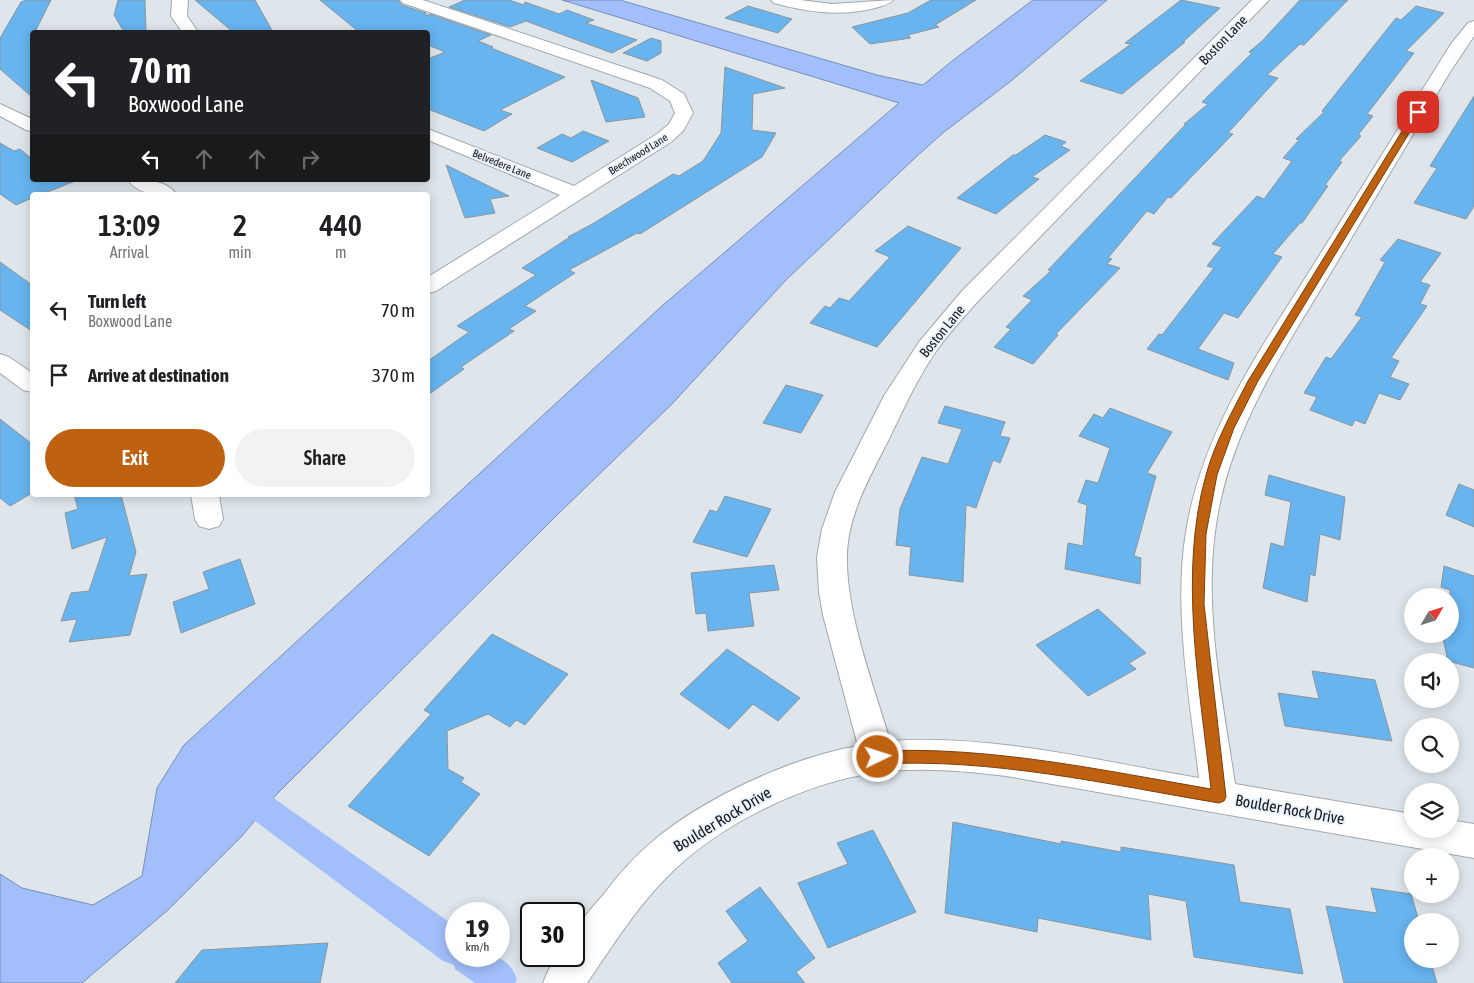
<!DOCTYPE html>
<meta charset="utf-8">
<style>
body{margin:0;font-family:"Asap Condensed",sans-serif;background:#f2f2f2;color:#202124;height:100vh;display:flex;flex-direction:column;font-size:19px;white-space:nowrap}
*{box-sizing:border-box;margin:0}
p{font-size:16px;color:#757577}
.icon{flex:none;width:28px;height:28px;fill:none;stroke:currentColor;stroke-width:2;stroke-linecap:round;stroke-linejoin:round}
.map{position:relative;flex:1;overflow:hidden}
.sheet{position:absolute;left:30px;top:192px;width:400px;height:305px;display:flex;flex-direction:column;background:#fff;border-radius:5px;box-shadow:0 2px 12px #0003}
.sheet>*{flex:none}
.top-card{position:absolute;left:30px;top:30px;width:400px;height:152px;border-radius:5px;box-shadow:0 2px 12px #0003;background:#202124;color:#fff;overflow:hidden}
.needle{width:32px;rotate:52deg}
.tools{position:absolute;left:1404px;top:588px;display:grid;gap:10px}
.tools a{display:grid;place-items:center;width:55px;height:55px;border-radius:50%;background:#fff;box-shadow:0 2px 12px #0003;font-size:25px}
.speed{position:absolute;left:445px;top:902px;display:flex;gap:10px;font-size:25px;font-weight:700;text-align:center}
.speed>*{display:grid;place-content:center;width:65px;height:65px;border-radius:50%;background:#fff;box-shadow:0 2px 12px #0003;line-height:1}
.speed small{font-size:12px;font-weight:400}
.speed .limit{border:2px solid #111;border-radius:8px;background:#fff;color:#111}
.pin{position:absolute;display:grid;place-items:center;width:42px;height:42px;color:#fff;margin:-21px;border-radius:10px;box-shadow:0 2px 8px #0006}
.me{position:absolute;width:55px;margin:-28px;rotate:86deg;stroke-linejoin:round;filter:drop-shadow(0 0 4px #0008)}
.turn{display:flex;align-items:center;gap:18px;height:105px;padding:0 15px;font-size:22px}
.turn .icon{width:65px;height:65px;stroke-width:2.5}
.turn b{display:block;font-size:35px;line-height:42px}
.lanes{display:flex;align-items:center;height:48px;padding:0 15px;background:#0003;justify-content:center;gap:25px;direction:ltr}
.lanes .off{opacity:.35}
.eta{display:flex;justify-content:space-evenly;align-items:center;height:85px;text-align:center}
.eta b{font-size:30px;font-weight:600;line-height:35px}
.button{display:flex;gap:10px;margin-top:auto;padding:10px 15px}
.button a{flex:1;height:58px;border-radius:30px;background:#be6111;color:#fff;font-size:20px;font-weight:600;line-height:58px;text-align:center}
.button a+a{background:#f2f2f2;color:#202124}
ul{padding:0;list-style:none}
li{display:flex;align-items:center;gap:15px;height:65px;padding:0 15px}
li div{flex:1}
li b{display:block;font-size:19px}
li em{font-style:normal}
.map>svg:first-child{display:block}
</style>
<div class="map">
<svg width="1474" height="983" viewBox="0 0 1474 983">
<rect width="100%" height="100%" fill="#dee6ec"/>
<!-- water -->
<path fill="#a2bffb" stroke="#788db8" d="M 562,0 L 620,0 L 877,75 L 923,85 L 952,61 L 1033,0 L 1107,0 L 1011,81 L 944,132 L 916,157 L 786,280 L 672,404 L 556,516 L 276,795 L 242,836 L 168,910 L 82,983 L 0,983 L 0,874 L 22,888 L 93,905 L 142,876 L 157,788 L 184,745 L 663,305 L 899,103 Z"/>
<g fill="none" stroke-linecap="round" stroke-linejoin="round">
<!-- canal -->
<path fill="#a2bffb" fill-rule="evenodd" d="M 254,787 L 265,792 L 456,927 L 456,956 C 484,956 505,949 517,979 L 515,983 L 475,983 L 455,969 L 454,965 L 443,961 L 243,812 L 238,802 L 243,792 Z"/>
</g>
<!-- building -->
<path fill="#67b4ef" stroke="#8d959b" d="M 26,0 L 51,0 L 35,32 L 32,32 L 32,97 L 0,69 L 0,38 L 21,2 Z
M 118,0 L 145,0 L 146,32 L 124,32 L 114,15 Z
M 195,0 L 255,0 L 273,32 L 233,32 Z
M 320,0 L 398,0 L 402,5 L 426,13 L 426,16 L 430,14 L 491,35 L 478,41 L 493,47 L 491,48 L 565,77 L 500,110 L 512,114 L 484,131 L 428,109 L 428,59 L 445,52 L 428,45 L 428,32 L 359,32 Z
M 465,0 L 509,0 L 524,5 L 525,2 L 559,14 L 567,10 L 594,20 L 586,23 L 637,40 L 612,53 L 526,21 L 510,27 L 449,7 Z
M 931,0 L 976,0 L 935,25 L 939,27 L 908,35 L 911,38 L 870,44 L 852,27 L 908,13 Z
M 1181,0 L 1220,8 L 1183,42 L 1185,42 L 1122,94 L 1080,81 L 1131,44 L 1125,43 Z
M 1300,0 L 1348,0 L 1304,45 L 1300,44 L 1267,75 L 1278,78 L 1228,133 L 1233,134 L 1171,198 L 1168,197 L 1154,214 L 1147,211 L 1108,258 L 1112,259 L 1107,264 L 1120,268 L 1056,334 L 1058,335 L 1033,364 L 994,347 L 1011,329 L 1006,327 L 1032,300 L 1023,296 L 1051,271 L 1048,270 L 1186,124 L 1184,124 L 1208,104 L 1202,102 L 1252,53 L 1249,52 L 1262,41 Z
M 748,6 L 792,19 L 778,33 L 725,18 Z
M 1416,6 L 1444,13 L 1406,51 L 1414,53 L 1367,114 L 1373,116 L 1358,135 L 1361,136 L 1339,161 L 1342,162 L 1325,185 L 1328,186 L 1302,223 L 1300,223 L 1273,254 L 1282,257 L 1238,318 L 1224,313 L 1198,349 L 1234,363 L 1228,380 L 1147,349 L 1159,334 L 1162,335 L 1214,268 L 1207,266 L 1222,247 L 1212,244 L 1257,196 L 1264,199 L 1292,161 L 1283,158 L 1299,140 L 1296,139 L 1324,112 L 1322,111 L 1396,18 L 1401,20 Z
M 651,38 L 661,41 L 661,53 L 647,61 L 623,53 Z
M 725,67 L 785,88 L 753,94 L 752,130 L 776,133 L 762,157 L 640,234 L 637,233 L 569,270 L 575,273 L 525,306 L 536,311 L 509,329 L 514,331 L 461,367 L 464,369 L 428,395 L 428,361 L 469,332 L 457,326 L 536,275 L 522,268 L 570,237 L 568,237 L 594,223 L 673,174 L 679,176 L 703,161 L 721,133 Z
M 591,80 L 638,98 L 645,117 L 606,122 Z
M 1474,96 L 1474,206 L 1466,219 L 1414,203 L 1437,168 L 1430,166 Z
M 583,131 L 609,141 L 572,162 L 537,148 L 562,134 L 571,138 Z
M 1045,135 L 1066,142 L 1061,146 L 1070,150 L 1032,177 L 1039,179 L 996,214 L 957,198 L 1013,155 L 1016,155 Z
M 0,143 L 14,151 L 20,149 L 32,159 L 32,180 L 75,181 L 40,195 L 32,195 L 32,198 L 16,205 L 0,194 Z
M 446,165 L 509,196 L 490,199 L 495,213 L 465,218 Z
M 908,226 L 961,248 L 877,347 L 810,323 L 825,306 L 830,308 L 839,298 L 849,301 L 890,257 L 875,251 Z
M 1398,239 L 1441,253 L 1420,282 L 1430,285 L 1420,304 L 1427,306 L 1391,358 L 1399,361 L 1390,377 L 1409,384 L 1400,400 L 1379,393 L 1365,424 L 1355,420 L 1352,426 L 1310,410 L 1317,397 L 1304,393 L 1326,357 L 1331,359 L 1362,317 L 1355,315 L 1385,262 L 1380,260 Z
M 0,262 L 32,285 L 32,331 L 0,310 Z
M 786,385 L 823,395 L 801,433 L 763,423 Z
M 945,406 L 1005,422 L 1000,436 L 1010,438 L 1000,463 L 993,460 L 976,508 L 966,505 L 963,582 L 909,575 L 911,547 L 896,545 L 900,509 L 922,457 L 948,464 L 962,429 L 938,423 Z
M 1110,408 L 1172,432 L 1147,473 L 1156,476 L 1134,556 L 1141,558 L 1140,584 L 1065,569 L 1068,543 L 1083,546 L 1087,505 L 1078,502 L 1086,480 L 1098,483 L 1110,448 L 1079,436 L 1094,414 L 1103,418 Z
M 0,419 L 32,444 L 32,493 L 10,506 L 0,498 Z
M 1269,475 L 1345,497 L 1340,540 L 1320,534 L 1315,576 L 1310,574 L 1307,602 L 1263,588 L 1271,543 L 1284,547 L 1291,502 L 1265,495 Z
M 1459,484 L 1474,490 L 1474,527 L 1446,515 Z
M 74,495 L 121,495 L 136,552 L 129,576 L 147,574 L 130,635 L 69,642 L 77,619 L 61,621 L 71,593 L 89,591 L 107,537 L 72,549 L 65,513 L 78,509 Z
M 725,496 L 771,509 L 747,557 L 693,542 L 710,510 L 717,512 Z
M 240,559 L 255,604 L 181,633 L 173,602 L 209,589 L 203,572 Z
M 774,565 L 779,590 L 749,593 L 754,626 L 708,631 L 706,613 L 696,614 L 691,573 Z
M 1444,566 L 1474,576 L 1474,668 L 1448,661 L 1442,634 L 1450,634 L 1450,590 L 1441,587 Z
M 1098,609 L 1146,653 L 1129,663 L 1136,669 L 1088,696 L 1036,645 Z
M 492,634 L 568,674 L 525,725 L 516,720 L 510,727 L 488,714 L 447,731 L 448,769 L 464,778 L 461,782 L 480,794 L 429,856 L 348,806 L 431,714 L 424,710 Z
M 727,649 L 800,698 L 778,721 L 753,704 L 729,729 L 680,694 Z
M 1312,671 L 1375,680 L 1392,741 L 1285,726 L 1278,693 L 1319,699 Z
M 953,822 L 1061,844 L 1061,841 L 1121,852 L 1121,847 L 1234,865 L 1240,902 L 1290,909 L 1303,974 L 1194,957 L 1186,901 L 1148,894 L 1151,940 L 1038,918 L 1037,932 L 945,913 Z
M 873,830 L 916,912 L 828,948 L 798,883 L 848,864 L 837,843 Z
M 760,887 L 815,958 L 796,972 L 805,983 L 732,983 L 718,963 L 748,941 L 726,911 Z
M 1371,888 L 1411,894 L 1419,921 L 1412,921 L 1412,959 L 1430,959 L 1437,983 L 1344,983 L 1326,906 L 1377,913 Z
M 328,943 L 320,983 L 175,983 L 202,950 Z"/>
<g fill="none" stroke-linecap="round" stroke-linejoin="round">
<defs>
<path id="minor" d="M 172,0 L 188,0 L 187,16 L 198,32 L 182,32 L 171,16 Z
M 400,0 L 423,0 L 662,80 L 684,94 L 693,113 L 683,131 L 671,142 L 436,291 L 428,293 L 428,277 L 560,195 L 428,140 L 428,129 L 574,186 L 657,134 L 669,124 L 675,113 L 670,101 L 650,88 L 403,3 Z
M 771,0 L 800,0 L 832,4 L 893,0 C 889,5 881,6 875,8 C 841,17 807,12 774,3 Z
M 1252,0 L 1269,0 L 978,301 C 964,317 949,333 937,350 C 918,377 904,408 890,437 C 871,475 847,515 847,557 C 846,614 874,686 890,741 C 994,734 1098,761 1199,778 C 1190,699 1173,611 1186,532 C 1202,431 1261,349 1314,264 C 1360,191 1405,117 1451,44 L 1468,23 L 1474,21 L 1474,36 L 1450,72 C 1411,138 1372,203 1333,269 C 1283,352 1227,434 1215,532 C 1204,615 1223,702 1235,784 L 1412,814 L 1412,829 L 1450,829 L 1450,820 L 1474,824 L 1474,858 L 1006,776 C 965,771 923,767 881,772 C 806,781 716,825 664,880 C 634,911 611,948 587,983 L 543,983 L 549,969 L 558,956 L 574,956 C 574,950 572,939 574,934 C 579,922 595,904 604,894 C 618,875 634,857 653,841 C 704,798 792,757 858,746 L 823,615 L 819,592 L 817,557 L 822,529 L 835,492 L 884,396 L 919,342 L 962,291 Z
M 0,104 L 32,119 L 32,131 L 26,130 L 0,116 Z
M 128,180 C 145,180 166,179 177,195 C 160,195 139,196 128,180 Z
M 0,354 L 9,357 L 32,373 L 32,392 L 23,390 L 0,373 Z
M 191,495 L 219,495 L 223,519 L 219,526 L 209,529 L 199,526 L 195,519 Z"/>
</defs>
<!-- minor casing -->
<use href="#minor" stroke="#a1a8ae" stroke-width="2"/>
<!-- minor -->
<use href="#minor" fill="#fff" fill-rule="evenodd"/>
</g>
<!-- route -->
<path fill="#be6111" stroke="#7c3f0b" d="M 1415,110 L 1422,112 L 1258,381 L 1234,428 L 1217,475 L 1206,534 L 1204,604 L 1226,797 L 1224,801 L 1219,803 C 1106,784 993,758 878,764 L 873,762 L 871,757 L 873,753 L 878,751 C 990,746 1101,770 1211,789 C 1200,688 1178,574 1206,475 C 1215,442 1232,412 1248,381 Z"/>
<g text-anchor="middle" stroke-width="4" stroke-linejoin="round" paint-order="stroke">
<!-- far-street labels -->
<g font-size="11" fill="#15171a" stroke="#ebf3fa">
<text transform="translate(638 154) rotate(-32)" y="4">Beechwood Lane</text>
<text transform="translate(502 164) rotate(22)" y="4">Belvedere Lane</text>
</g>
<!-- street labels -->
<g font-size="14" fill="#15171a" stroke="#ebf3fa">
<text transform="translate(1223 40) rotate(-46)" y="5">Boston Lane</text>
<text transform="translate(942 331) rotate(-51)" y="5">Boston Lane</text>
</g>
<!-- near-street labels -->
<g font-size="16" fill="#15171a" stroke="#ebf3fa">
<text transform="translate(1290 809) rotate(10)" y="6">Boulder Rock Drive</text>
<text transform="translate(722 819) rotate(-31)" y="6">Boulder Rock Drive</text>
</g>
</g>
</svg>
<div class="tools">
<a><svg class="needle" viewBox="-14 -14 28 28"><path d="M0-13l5 13h-10z" fill="#e53935"/><path d="M0 13l5-13h-10z" fill="#757577"/></svg></a>
<a><svg class="icon" aria-label="sound" viewBox="0 0 24 24"><path d="M4 9h4l5-4v14l-5-4H4zM17 9q2 3 0 6"/></svg></a>
<a><svg class="icon" aria-label="search" viewBox="0 0 24 24"><circle cx="10" cy="10" r="6"/><path d="M15 15l6 6"/></svg></a>
<a><svg class="icon" aria-label="layers" viewBox="0 0 24 24"><path d="M12 4l9 5-9 5-9-5zM3 14l9 5 9-5"/></svg></a>
<a>+</a>
<a>−</a>
</div>
<div class="speed"><div>19<small>km/h</small></div><div class="limit">30</div></div>
<div class="pin" style="left:1418px;top:112px;background:#d93025"><svg class="icon" aria-label="arrive" viewBox="0 0 24 24"><path d="M6 21V4h12l-3 4 3 4H6"/></svg></div>
<svg class="me" style="left:878px;top:757px" viewBox="-20 -20 40 40"><circle r="17" fill="#be6111" stroke="#fff" stroke-width="3"/><path d="M0-11L8 9 0 5-8 9z" fill="#fff"/></svg>
<div class="top-card">
<div class="turn"><svg class="icon" aria-label="left" viewBox="0 0 24 24"><path d="M17 20v-9H6M10 6l-5 5 5 5"/></svg><div><b>70 m</b>Boxwood Lane</div></div>
<div class="lanes"><svg class="icon" aria-label="left" viewBox="0 0 24 24"><path d="M17 20v-9H6M10 6l-5 5 5 5"/></svg><svg class="icon off" aria-label="ahead" viewBox="0 0 24 24"><path d="M12 20V5M6 11l6-6 6 6"/></svg><svg class="icon off" aria-label="ahead" viewBox="0 0 24 24"><path d="M12 20V5M6 11l6-6 6 6"/></svg><svg class="icon off" aria-label="right" viewBox="0 0 24 24"><path d="M7 20v-9h11M14 6l5 5-5 5"/></svg></div>
</div>
<section class="sheet">
<div class="eta">
<div><b>13:09</b><p>Arrival</p></div>
<div><b>2</b><p>min</p></div>
<div><b>440</b><p>m</p></div>
</div>
<ul>
<li><svg class="icon" aria-label="left" viewBox="0 0 24 24"><path d="M17 20v-9H6M10 6l-5 5 5 5"/></svg><div><b>Turn left</b><p>Boxwood Lane</p></div><em>70 m</em></li>
<li><svg class="icon" aria-label="arrive" viewBox="0 0 24 24"><path d="M6 21V4h12l-3 4 3 4H6"/></svg><div><b>Arrive at destination</b></div><em>370 m</em></li>
</ul>
<div class="button"><a>Exit</a><a>Share</a></div>
</section>
</div>
